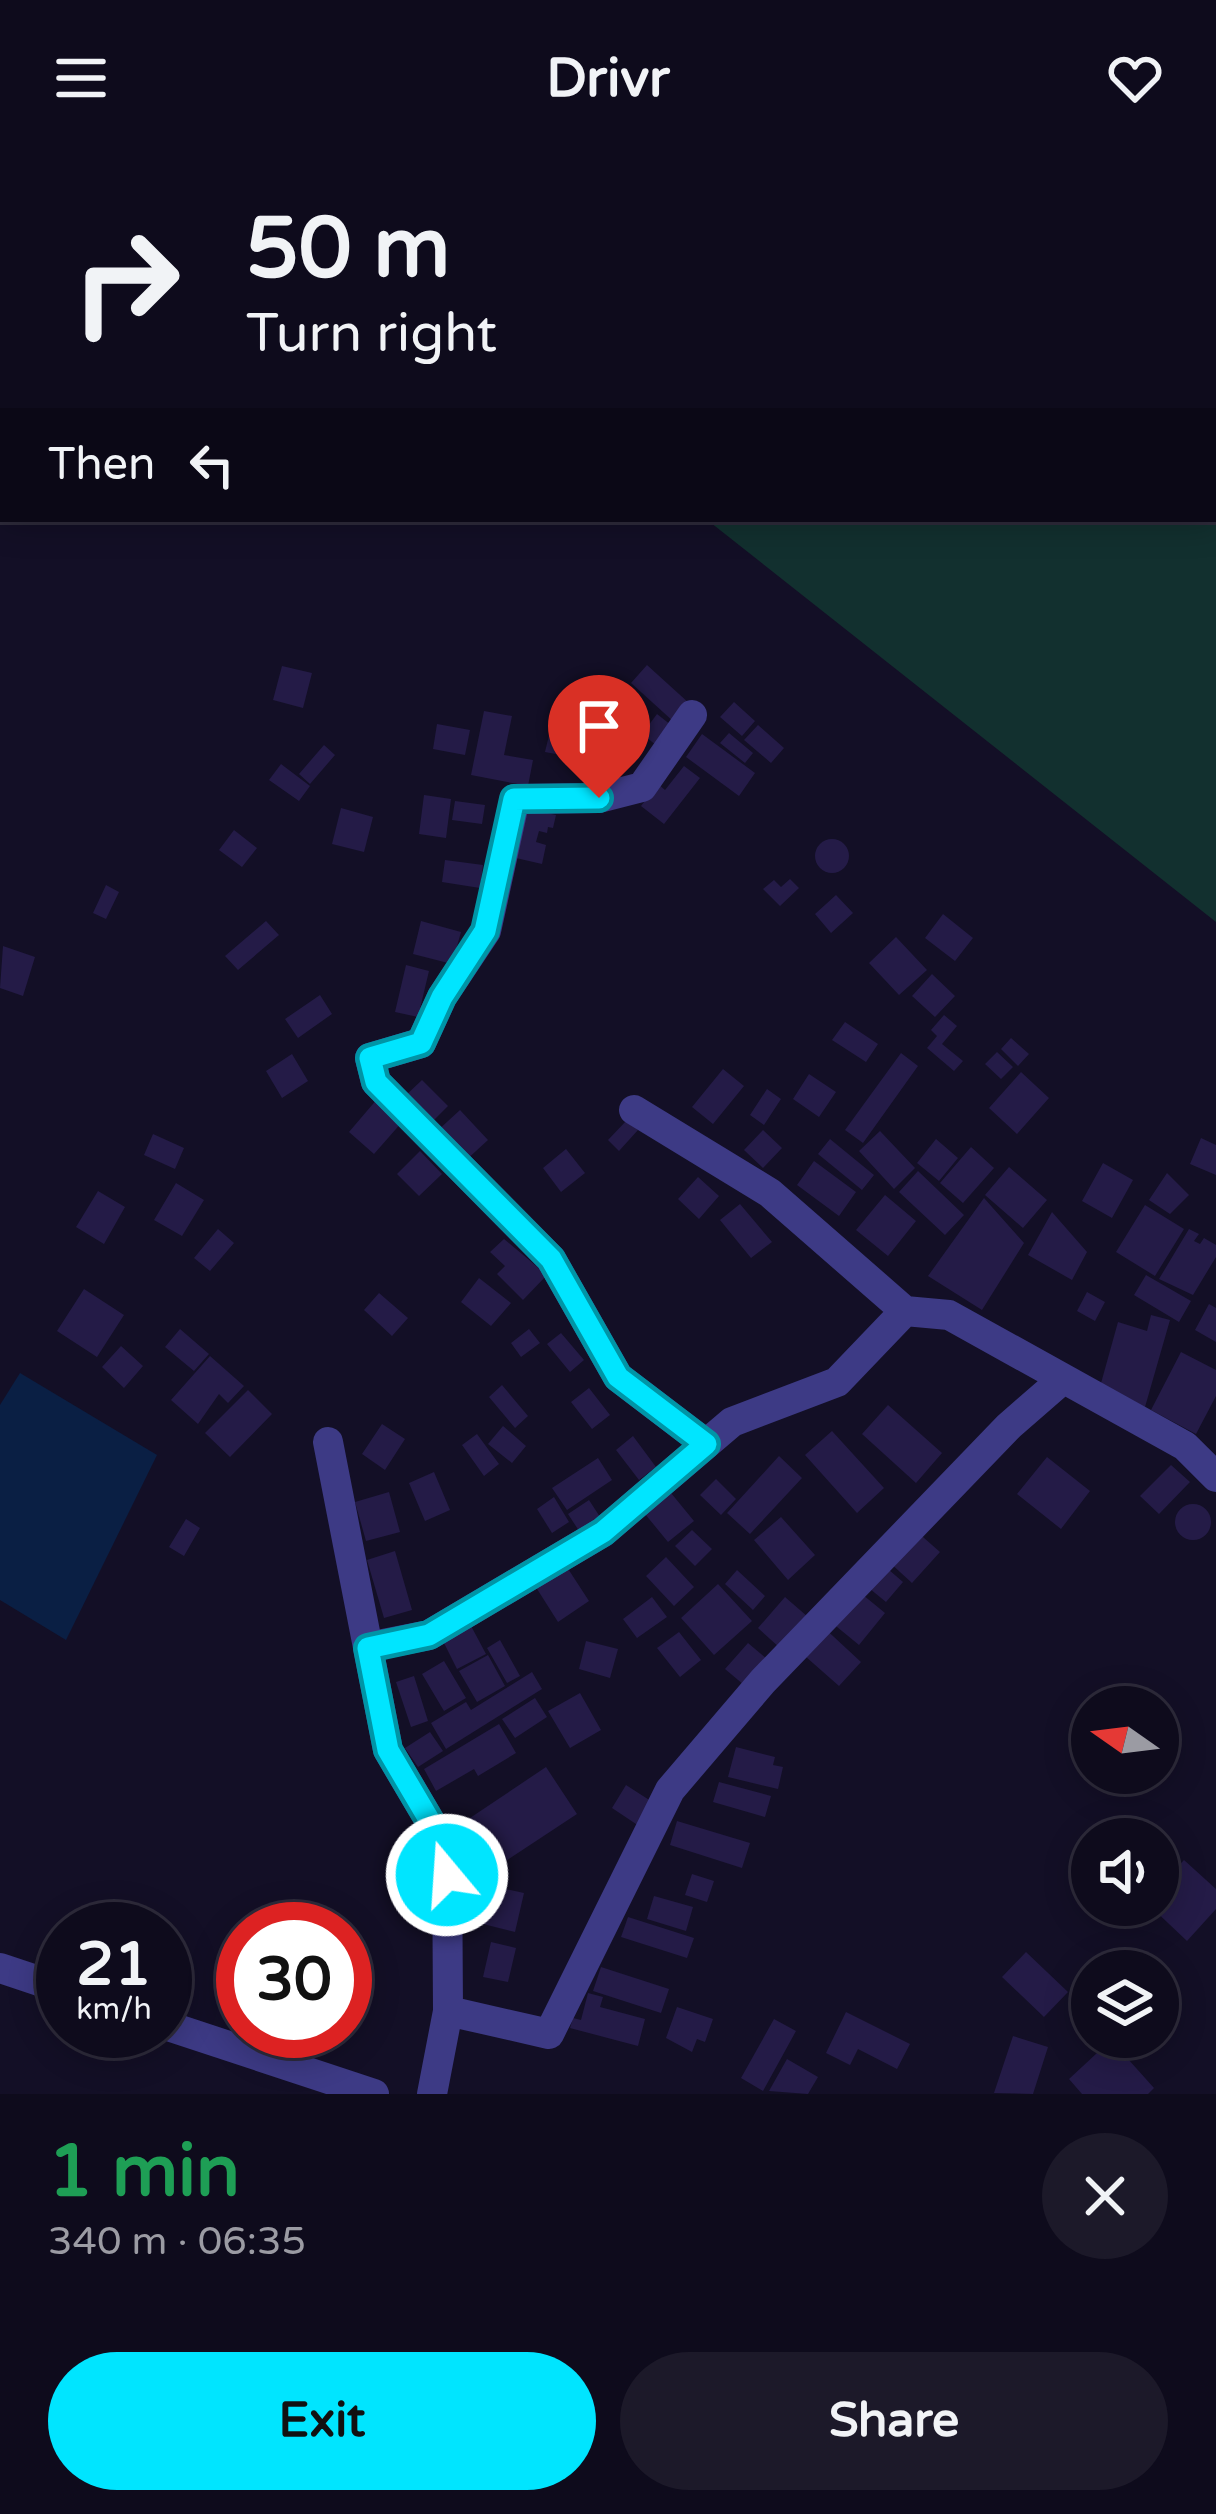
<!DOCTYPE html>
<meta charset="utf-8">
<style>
body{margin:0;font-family:"Varela Round",sans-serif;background:#1c1929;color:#f1f3f6;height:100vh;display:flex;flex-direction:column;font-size:45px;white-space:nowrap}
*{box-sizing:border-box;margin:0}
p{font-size:39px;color:#9b9ba3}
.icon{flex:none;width:66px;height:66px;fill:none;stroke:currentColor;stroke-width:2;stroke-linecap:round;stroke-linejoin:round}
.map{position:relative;height:1938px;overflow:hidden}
.details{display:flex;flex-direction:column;background:#0e0b1c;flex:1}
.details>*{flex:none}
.hud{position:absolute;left:0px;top:0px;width:1218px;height:366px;box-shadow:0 6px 30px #0003,0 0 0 3px #2e2b3b;background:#0e0b1c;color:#f1f3f6;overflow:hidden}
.needle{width:78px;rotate:284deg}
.fabs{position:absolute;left:1071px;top:1530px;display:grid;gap:24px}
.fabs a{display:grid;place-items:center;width:108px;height:108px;border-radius:50%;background:#0e0b1c;box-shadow:0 6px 30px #0003,0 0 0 3px #2e2b3b;font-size:60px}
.speed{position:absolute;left:36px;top:1746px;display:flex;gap:24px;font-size:60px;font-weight:700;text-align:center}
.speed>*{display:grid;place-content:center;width:156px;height:156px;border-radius:50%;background:#0e0b1c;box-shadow:0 6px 30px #0003,0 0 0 3px #2e2b3b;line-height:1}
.speed small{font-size:30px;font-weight:400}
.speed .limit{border:18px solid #d22;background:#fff;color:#111}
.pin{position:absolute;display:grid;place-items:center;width:102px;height:102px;color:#fff;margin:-123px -51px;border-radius:50% 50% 50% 0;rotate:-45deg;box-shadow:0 0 12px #0007}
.pin .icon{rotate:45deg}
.me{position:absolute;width:132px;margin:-66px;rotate:342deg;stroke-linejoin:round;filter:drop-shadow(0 0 9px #0008)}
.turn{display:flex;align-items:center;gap:42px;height:252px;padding:0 48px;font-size:54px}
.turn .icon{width:156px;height:156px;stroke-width:2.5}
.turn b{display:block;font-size:84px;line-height:102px}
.then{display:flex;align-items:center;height:114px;padding:0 48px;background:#0003;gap:24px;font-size:45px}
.round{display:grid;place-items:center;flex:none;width:126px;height:126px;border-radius:63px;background:#1c1929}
.summary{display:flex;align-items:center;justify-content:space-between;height:204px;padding:0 48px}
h1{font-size:72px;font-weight:800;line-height:90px;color:#1e9e55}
.button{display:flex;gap:24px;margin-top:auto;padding:24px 48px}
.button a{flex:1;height:138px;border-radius:72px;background:#00e5ff;color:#111;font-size:48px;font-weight:800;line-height:138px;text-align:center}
.button a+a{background:#1c1929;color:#f1f3f6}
header{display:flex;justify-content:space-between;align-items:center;height:156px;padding:0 48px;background:#0e0b1c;font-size:54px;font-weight:800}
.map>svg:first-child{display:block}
</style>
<header><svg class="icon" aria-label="menu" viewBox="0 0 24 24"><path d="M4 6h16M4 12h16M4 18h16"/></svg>Drivr<svg class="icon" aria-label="heart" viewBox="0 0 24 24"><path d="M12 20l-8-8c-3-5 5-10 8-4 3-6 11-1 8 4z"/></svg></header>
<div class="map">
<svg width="1216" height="1938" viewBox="0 0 1216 1938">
<rect width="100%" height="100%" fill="#130f26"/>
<!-- green -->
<path fill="#12302f" d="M 0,0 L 1216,0 L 1216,766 L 706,363 L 1215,363 L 1215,3 L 3,3 L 0,162 Z"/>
<!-- water -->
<path fill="#0a1f44" d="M 20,1217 L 157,1299 L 66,1484 L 0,1444 L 0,1249 Z"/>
<!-- building -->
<path fill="#241b47" d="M 647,509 L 690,548 L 674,566 L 631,527 Z
M 282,510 L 312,517 L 303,552 L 273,544 Z
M 734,546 L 755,565 L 742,580 L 720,561 Z
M 484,555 L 512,560 L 504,599 L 533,604 L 528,630 L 471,619 Z
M 657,558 L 671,569 L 656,589 L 642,578 Z
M 552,567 L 576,572 L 573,588 L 590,592 L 593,578 L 602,580 L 593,616 L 565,609 L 566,600 L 545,596 Z
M 437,568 L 470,574 L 465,599 L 433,593 Z
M 758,569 L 784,592 L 771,607 L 744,584 Z
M 729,577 L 753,597 L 745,607 L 720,587 Z
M 702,578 L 755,617 L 739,640 L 686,601 Z
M 324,589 L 335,599 L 310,628 L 299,618 Z
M 281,608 L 310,630 L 299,645 L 269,624 Z
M 684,610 L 700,622 L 664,668 L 641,650 L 658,628 L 665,634 Z
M 424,639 L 451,643 L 446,682 L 419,678 Z
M 455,645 L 485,649 L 482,668 L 452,664 Z
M 341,652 L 373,661 L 364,696 L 332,688 Z
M 528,653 L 556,659 L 553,672 L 548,671 L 547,677 L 539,675 L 536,686 L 546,689 L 542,708 L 516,702 Z
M 234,674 L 257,692 L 242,711 L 219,694 Z
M815 700a17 17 0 1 1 34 0a17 17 0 1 1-34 0Z
M 445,704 L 483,709 L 480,732 L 442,726 Z
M 790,723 L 799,732 L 780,750 L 763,733 L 774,724 L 781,731 Z
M 106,729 L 119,736 L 106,763 L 93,757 Z
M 836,739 L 853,757 L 831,777 L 815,758 Z
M 943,758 L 973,782 L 955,805 L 925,782 Z
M 266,765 L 279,779 L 238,814 L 225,800 Z
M 421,765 L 461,776 L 452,808 L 413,798 Z
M 896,781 L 927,814 L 899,839 L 869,807 Z
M 3,790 L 35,801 L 23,840 L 0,832 Z
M 406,809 L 429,815 L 418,861 L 395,856 Z
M 932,818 L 955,840 L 935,861 L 912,840 Z
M 320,839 L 332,858 L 298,882 L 285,863 Z
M 944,859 L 957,870 L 942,888 L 963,905 L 954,915 L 927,892 L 937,880 L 931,874 Z
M 845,866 L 878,888 L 866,906 L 832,884 Z
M 1011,882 L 1029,898 L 1018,910 L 1001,893 Z
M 997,896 L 1013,911 L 1001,923 L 985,908 Z
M 901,897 L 918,910 L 863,987 L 845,974 Z
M 292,898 L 308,925 L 282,942 L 266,915 Z
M 723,913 L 744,930 L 713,968 L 692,951 Z
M 1021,916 L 1049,942 L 1017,978 L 989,952 Z
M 809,918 L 836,936 L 819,961 L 793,943 Z
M 422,924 L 448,950 L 430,968 L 404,941 Z
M 767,933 L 781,943 L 764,969 L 750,959 Z
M 378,942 L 403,965 L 374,998 L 349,976 Z
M 460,954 L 488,984 L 464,1006 L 436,976 Z
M 627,964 L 638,974 L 619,995 L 608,984 Z
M 763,974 L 782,992 L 763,1012 L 744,994 Z
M 880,975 L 915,1012 L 894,1033 L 859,995 Z
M 153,978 L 184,992 L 175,1013 L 144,999 Z
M 1201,982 L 1216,989 L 1216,1019 L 1190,1008 Z
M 830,983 L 874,1019 L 862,1034 L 818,998 Z
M 936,983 L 958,1002 L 939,1025 L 917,1007 Z
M 971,991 L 994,1012 L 963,1047 L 940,1027 Z
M 566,993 L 585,1017 L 561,1036 L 543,1012 Z
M 420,995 L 442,1018 L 419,1040 L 397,1018 Z
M 814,1005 L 856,1036 L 839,1060 L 797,1029 Z
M 1103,1007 L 1133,1024 L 1112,1062 L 1082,1045 Z
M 1009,1011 L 1047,1044 L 1023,1072 L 985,1039 Z
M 918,1015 L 964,1059 L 945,1079 L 899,1036 Z
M 1167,1017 L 1189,1039 L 1170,1058 L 1149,1044 Z
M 698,1021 L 719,1040 L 699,1063 L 678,1043 Z
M 176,1027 L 204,1044 L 182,1080 L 154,1064 Z
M 98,1035 L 125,1051 L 104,1088 L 76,1071 Z
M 885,1039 L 916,1065 L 888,1100 L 856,1074 Z
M 984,1042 L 1024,1087 L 982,1154 L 928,1120 Z
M 740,1048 L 772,1086 L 751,1102 L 720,1064 Z
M 1145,1049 L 1184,1073 L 1155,1120 L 1116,1096 Z
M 1052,1056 L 1087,1096 L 1072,1124 L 1028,1099 Z
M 218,1073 L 234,1087 L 210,1115 L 194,1102 Z
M 1189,1073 L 1199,1078 L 1194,1085 L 1200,1088 L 1204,1082 L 1216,1089 L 1216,1101 L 1193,1139 L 1159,1123 Z
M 504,1083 L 547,1119 L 523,1144 L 497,1118 L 505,1110 L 490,1096 Z
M 1146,1119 L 1191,1145 L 1179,1166 L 1134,1139 Z
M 479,1122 L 511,1147 L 491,1170 L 461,1146 Z
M 84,1133 L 124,1159 L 97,1201 L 57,1175 Z
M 1087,1136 L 1105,1146 L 1095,1165 L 1077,1155 Z
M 379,1137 L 408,1162 L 392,1180 L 364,1154 Z
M 1209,1148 L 1216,1152 L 1216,1186 L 1195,1174 Z
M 1151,1159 L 1170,1164 L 1145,1251 L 1098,1238 L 1118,1166 L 1147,1175 Z
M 180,1173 L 209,1198 L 194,1215 L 165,1191 Z
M 529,1173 L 540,1187 L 521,1201 L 511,1187 Z
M 561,1177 L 584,1204 L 570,1216 L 547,1188 Z
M 121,1190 L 143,1210 L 124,1232 L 102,1211 Z
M 1181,1196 L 1216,1214 L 1216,1240 L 1196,1278 L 1151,1254 Z
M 210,1200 L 244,1230 L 228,1247 L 219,1238 L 198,1268 L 171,1244 Z
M 502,1229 L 528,1260 L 515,1272 L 489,1241 Z
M 589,1232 L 610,1259 L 592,1273 L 571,1246 Z
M 248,1234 L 272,1258 L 230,1301 L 205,1277 Z
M 888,1249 L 942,1297 L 916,1327 L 862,1278 Z
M 382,1268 L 405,1283 L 385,1314 L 362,1298 Z
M 503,1270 L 526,1290 L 512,1307 L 488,1288 Z
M 832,1275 L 884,1332 L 857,1357 L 805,1299 Z
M 477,1278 L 499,1308 L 484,1320 L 462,1289 Z
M 633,1280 L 656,1311 L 639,1324 L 616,1294 Z
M 779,1300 L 802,1322 L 750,1378 L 727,1357 Z
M 1047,1301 L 1090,1335 L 1061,1373 L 1017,1338 Z
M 598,1302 L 612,1324 L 567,1354 L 552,1332 Z
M 1171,1309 L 1190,1326 L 1159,1358 L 1140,1340 Z
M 434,1316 L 450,1354 L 425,1365 L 409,1327 Z
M 716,1323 L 736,1343 L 721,1359 L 700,1339 Z
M 389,1336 L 400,1376 L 366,1385 L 355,1346 Z
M 671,1337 L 694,1365 L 668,1386 L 645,1358 Z
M 554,1341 L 569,1366 L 552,1377 L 537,1353 Z
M 589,1344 L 604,1367 L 583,1381 L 568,1358 Z
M1175 1366a18 18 0 1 1 36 0a18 18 0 1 1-36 0Z
M 781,1361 L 815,1399 L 788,1424 L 754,1384 Z
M 186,1363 L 200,1372 L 184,1400 L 169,1391 Z
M 692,1374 L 712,1393 L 695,1410 L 675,1390 Z
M 915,1374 L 940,1396 L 912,1427 L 888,1405 Z
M 395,1395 L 412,1454 L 384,1462 L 367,1404 Z
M 666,1401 L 694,1431 L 674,1450 L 646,1420 Z
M 563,1405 L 589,1445 L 558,1466 L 532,1425 Z
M 881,1407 L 903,1426 L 886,1446 L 864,1428 Z
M 737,1414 L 765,1440 L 753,1454 L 725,1428 Z
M 718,1428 L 752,1465 L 714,1499 L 681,1462 Z
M 857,1434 L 885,1457 L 859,1489 L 831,1466 Z
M 652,1441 L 667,1461 L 637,1482 L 623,1463 Z
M 785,1441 L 808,1461 L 780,1492 L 758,1472 Z
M 470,1468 L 486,1498 L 457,1513 L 442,1483 Z
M 820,1468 L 861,1506 L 839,1530 L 797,1493 Z
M 679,1476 L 701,1504 L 680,1521 L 657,1492 Z
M 500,1484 L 520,1520 L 507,1527 L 487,1492 Z
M 586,1485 L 618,1493 L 610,1522 L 579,1513 Z
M 748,1487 L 767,1503 L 744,1529 L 725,1513 Z
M 488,1499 L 505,1530 L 477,1546 L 459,1515 Z
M 444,1505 L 466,1542 L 444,1555 L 422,1518 Z
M 532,1516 L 542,1533 L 446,1593 L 431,1567 L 466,1546 L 471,1554 Z
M 414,1520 L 428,1565 L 411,1571 L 396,1526 Z
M 580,1537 L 601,1574 L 570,1592 L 548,1555 Z
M 535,1542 L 547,1561 L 515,1582 L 502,1563 Z
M 499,1568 L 516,1597 L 478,1620 L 474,1613 L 436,1635 L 424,1613 Z
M 430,1576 L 443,1595 L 418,1611 L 405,1592 Z
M 736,1591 L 775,1601 L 773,1609 L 783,1611 L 778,1633 L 728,1621 Z
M 546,1611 L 577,1658 L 492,1714 L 461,1668 Z
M 719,1626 L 771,1640 L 765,1661 L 713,1646 Z
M 626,1629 L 657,1649 L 642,1672 L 612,1652 Z
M 677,1665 L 750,1687 L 742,1712 L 670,1689 Z
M 1184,1704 L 1216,1733 L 1216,1753 L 1187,1785 L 1149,1749 L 1158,1749 L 1158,1732 Z
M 692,1718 L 714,1725 L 707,1746 L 685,1739 Z
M 487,1729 L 524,1737 L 515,1776 L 479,1767 Z
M 654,1740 L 693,1751 L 686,1775 L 647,1763 Z
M 628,1761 L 694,1782 L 687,1802 L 621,1781 Z
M 491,1786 L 516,1792 L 508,1826 L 483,1821 Z
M 1026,1796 L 1068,1836 L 1044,1861 L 1002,1821 Z
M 601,1811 L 669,1833 L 661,1857 L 593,1835 Z
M 588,1837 L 603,1841 L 600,1851 L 645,1863 L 638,1890 L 570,1872 L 573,1862 L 581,1864 Z
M 677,1851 L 713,1863 L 705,1886 L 697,1883 L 692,1896 L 666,1882 Z
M 846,1856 L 910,1888 L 897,1913 L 858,1893 L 850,1909 L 826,1897 Z
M 774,1863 L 796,1875 L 763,1935 L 741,1922 Z
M 1013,1880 L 1048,1891 L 1033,1938 L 994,1937 Z
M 1111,1884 L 1154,1932 L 1148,1938 L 1082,1938 L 1069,1923 Z
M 787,1903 L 818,1921 L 808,1938 L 769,1935 Z"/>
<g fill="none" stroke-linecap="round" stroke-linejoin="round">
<!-- path -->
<path stroke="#2fb8b0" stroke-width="6" stroke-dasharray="6 9" stroke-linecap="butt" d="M 862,0 L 864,3"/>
<!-- minor -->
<path stroke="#3d3a85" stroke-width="30" d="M 692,559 L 642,631 L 599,642 L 515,643 L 486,775 L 442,841 L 421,887 L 370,902 L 376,926 L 551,1103 L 618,1221 L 706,1288
M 634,954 L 770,1037 L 905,1155
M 328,1286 L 388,1594 L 447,1694 L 448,1855 L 432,1938
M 368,1491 L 429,1479 L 603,1376 L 732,1266 L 837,1226 L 905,1155 L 949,1159 L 1185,1290 L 1216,1321
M 0,1812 L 63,1833
M 448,1855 L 549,1878 L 670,1634 L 763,1525 L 1009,1270 L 1063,1223
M 165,1869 L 374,1938"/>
</g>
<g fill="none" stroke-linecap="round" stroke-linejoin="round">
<defs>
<path id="route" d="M 447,1719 L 447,1694 L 388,1594 L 368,1492 L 429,1479 L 603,1376 L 706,1288 L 618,1221 L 551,1103 L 376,926 L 370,902 L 421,887 L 442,841 L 485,775 L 514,643 L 599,642"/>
</defs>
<!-- route casing -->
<use href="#route" stroke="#0095a6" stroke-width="30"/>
<!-- route -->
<use href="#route" stroke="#00e5ff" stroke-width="21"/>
</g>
</svg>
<div class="fabs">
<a><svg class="needle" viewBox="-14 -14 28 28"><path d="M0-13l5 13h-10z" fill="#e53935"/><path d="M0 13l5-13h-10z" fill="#9b9ba3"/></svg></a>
<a><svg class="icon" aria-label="sound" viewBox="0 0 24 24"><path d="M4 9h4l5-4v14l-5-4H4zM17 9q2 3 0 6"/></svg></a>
<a><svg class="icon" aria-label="layers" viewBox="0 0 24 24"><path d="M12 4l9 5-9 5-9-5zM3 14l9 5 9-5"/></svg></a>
</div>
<div class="speed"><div>21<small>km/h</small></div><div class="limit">30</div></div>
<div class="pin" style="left:599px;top:642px;background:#d93025"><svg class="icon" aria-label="arrive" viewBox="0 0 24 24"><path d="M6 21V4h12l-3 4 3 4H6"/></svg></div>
<svg class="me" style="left:447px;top:1719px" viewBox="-20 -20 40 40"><circle r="17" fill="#00e5ff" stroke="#fff" stroke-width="3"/><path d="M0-11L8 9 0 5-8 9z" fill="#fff"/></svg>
<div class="hud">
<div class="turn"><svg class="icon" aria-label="right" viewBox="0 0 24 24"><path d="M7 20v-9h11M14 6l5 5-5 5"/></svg><div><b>50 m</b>Turn right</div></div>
<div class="then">Then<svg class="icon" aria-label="left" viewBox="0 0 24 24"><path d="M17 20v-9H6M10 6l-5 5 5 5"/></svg></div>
</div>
</div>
<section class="details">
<div class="summary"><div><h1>1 min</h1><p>340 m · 06:35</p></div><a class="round"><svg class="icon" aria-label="close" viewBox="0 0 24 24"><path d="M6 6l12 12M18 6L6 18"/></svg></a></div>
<div class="button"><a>Exit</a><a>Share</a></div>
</section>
